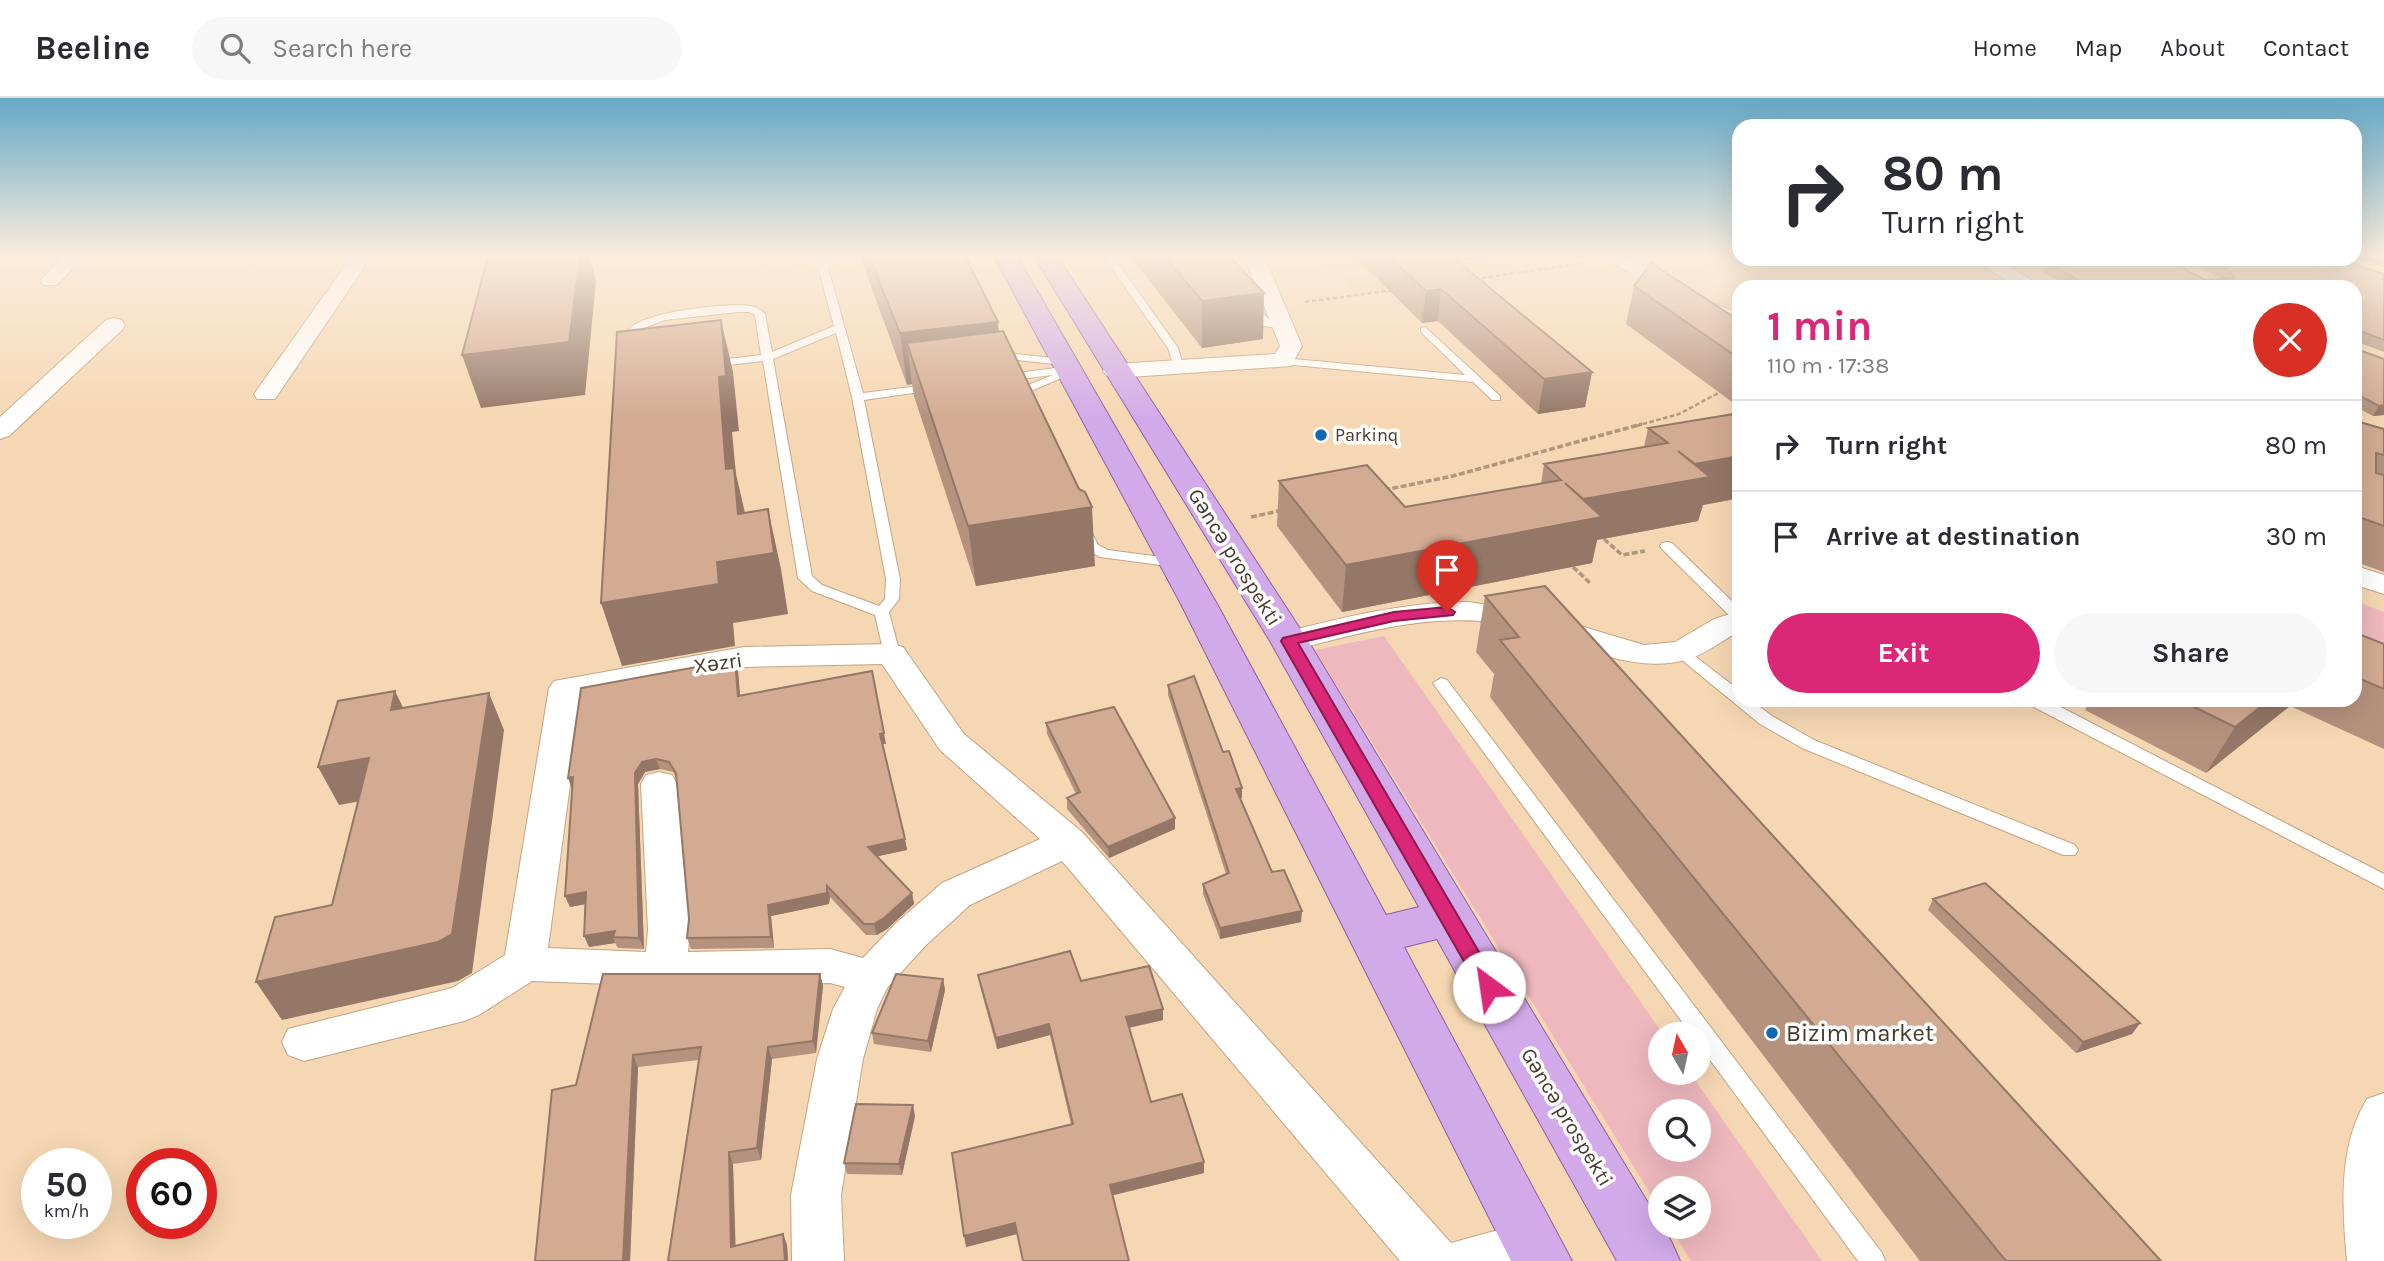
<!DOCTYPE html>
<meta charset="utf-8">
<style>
body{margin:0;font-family:Karla,sans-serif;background:#f7f7f7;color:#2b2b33;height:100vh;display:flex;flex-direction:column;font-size:26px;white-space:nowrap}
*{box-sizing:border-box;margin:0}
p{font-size:23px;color:#7c7c81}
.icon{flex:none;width:38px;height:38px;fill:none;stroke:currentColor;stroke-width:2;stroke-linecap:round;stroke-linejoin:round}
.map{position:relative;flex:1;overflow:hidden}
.sheet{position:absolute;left:1732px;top:182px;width:630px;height:427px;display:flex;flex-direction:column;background:#fff;border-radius:21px;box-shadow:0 7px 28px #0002}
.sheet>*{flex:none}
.top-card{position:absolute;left:1732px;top:21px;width:630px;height:147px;border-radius:21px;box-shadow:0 7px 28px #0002;background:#fff;color:#2b2b33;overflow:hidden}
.needle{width:46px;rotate:351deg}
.tools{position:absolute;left:1648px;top:924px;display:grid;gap:14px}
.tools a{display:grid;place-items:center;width:63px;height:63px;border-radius:50%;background:#fff;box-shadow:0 7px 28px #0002;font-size:35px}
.speed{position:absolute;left:21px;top:1050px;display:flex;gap:14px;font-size:35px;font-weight:700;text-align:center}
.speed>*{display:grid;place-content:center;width:91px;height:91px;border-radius:50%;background:#fff;box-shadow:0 7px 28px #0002;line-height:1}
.speed small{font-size:18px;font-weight:400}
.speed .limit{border:10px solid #d22;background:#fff;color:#111}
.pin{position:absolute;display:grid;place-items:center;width:60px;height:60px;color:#fff;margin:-72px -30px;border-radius:50% 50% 50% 0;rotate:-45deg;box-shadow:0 0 7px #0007}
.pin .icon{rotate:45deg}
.me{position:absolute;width:77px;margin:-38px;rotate:329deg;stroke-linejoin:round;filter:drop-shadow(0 0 5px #0008)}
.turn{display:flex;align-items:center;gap:24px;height:147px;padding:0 35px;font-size:32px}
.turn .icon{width:91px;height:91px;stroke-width:2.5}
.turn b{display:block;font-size:49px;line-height:60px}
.round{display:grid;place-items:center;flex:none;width:74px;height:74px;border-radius:37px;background:#f7f7f7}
.summary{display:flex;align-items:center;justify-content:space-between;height:119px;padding:0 35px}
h1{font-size:42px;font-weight:700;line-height:52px;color:#db2777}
.action{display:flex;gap:14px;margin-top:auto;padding:14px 35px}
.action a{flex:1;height:80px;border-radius:42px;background:#db2777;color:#fff;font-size:28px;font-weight:700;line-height:80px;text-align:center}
.action a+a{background:#f7f7f7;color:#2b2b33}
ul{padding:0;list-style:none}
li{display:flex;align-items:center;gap:21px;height:91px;padding:0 35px;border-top:2px solid #e1e1e2}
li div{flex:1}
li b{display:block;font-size:26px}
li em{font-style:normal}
header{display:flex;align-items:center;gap:42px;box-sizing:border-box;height:98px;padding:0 35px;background:#fff;border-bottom:2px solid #e1e1e2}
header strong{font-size:33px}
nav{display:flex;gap:38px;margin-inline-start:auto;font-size:24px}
.search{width:490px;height:63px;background:#f7f7f7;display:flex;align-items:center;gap:18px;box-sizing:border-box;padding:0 24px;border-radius:38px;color:#7c7c81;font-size:26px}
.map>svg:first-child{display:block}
</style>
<header>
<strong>Beeline</strong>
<div class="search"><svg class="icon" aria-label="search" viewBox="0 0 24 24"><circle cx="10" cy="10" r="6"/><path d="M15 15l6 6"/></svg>Search here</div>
<nav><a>Home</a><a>Map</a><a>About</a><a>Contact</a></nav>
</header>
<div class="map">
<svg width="2384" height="1163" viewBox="0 0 2384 1163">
<rect width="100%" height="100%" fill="#f6d7b3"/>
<!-- built -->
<path fill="#f0cca2" d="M 1318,158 L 1497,158 L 1513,172 L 1355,196 Z"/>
<!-- green -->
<path fill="#eeb8be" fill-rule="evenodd" d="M 2356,503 L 2384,514 L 2384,553 L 2356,541 Z
M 1384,538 L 1663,936 L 1661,975 L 1690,975 L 1822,1163 L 1691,1163 L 1670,1129 L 1699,1129 L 1699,1090 L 1661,1090 L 1661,1113 L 1315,552 ZM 1661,1013 L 1699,1013 L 1699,1052 L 1661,1052 Z"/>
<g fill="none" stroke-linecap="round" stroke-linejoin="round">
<defs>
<path id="lane" d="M 834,158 L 866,158 L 837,164 L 828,170 L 863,295 L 934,286 L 940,289 L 934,292 L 864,302 L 900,481 L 899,501 L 889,514 L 900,556 L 892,561 L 884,556 L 875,517 L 812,493 L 798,480 L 763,263 L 711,269 L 706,266 L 711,263 L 761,257 L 755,217 L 749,214 L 738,214 L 665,222 L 639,232 L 638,255 L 629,253 L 628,233 C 638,214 729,204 751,208 C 757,209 761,212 765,216 L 772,254 L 834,228 L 818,169 ZM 836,235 L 852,299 L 886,481 L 885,501 L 879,508 L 822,487 L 812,478 L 773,261 Z
M 1103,158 L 1113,158 L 1178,250 L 1183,267 L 1182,269 L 1174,269 L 1168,250 Z
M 1246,204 L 1254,204 L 1270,223 L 1290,228 L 1285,231 L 1263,228 L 1246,208 Z
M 1425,229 L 1500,298 L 1500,302 L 1492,302 L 1473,284 L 1283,266 L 1278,263 L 1283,260 L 1465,277 L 1421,234 L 1421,230 Z
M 1001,246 L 1015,256 L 1063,261 L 1068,264 L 1063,267 L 1008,261 L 996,249 Z
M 1055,270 L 1060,274 L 1069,271 L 1075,274 L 1029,294 L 1026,298 L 1028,303 L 1022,306 L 1018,305 L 1014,298 L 1021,290 L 1053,277 L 1004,283 L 998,280 L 1004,277 Z
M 1740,413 L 1740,422 L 1735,421 L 1733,417 Z
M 1085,430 L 1090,431 L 1098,447 L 1108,452 L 1176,461 L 1183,465 L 1176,469 L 1100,459 L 1087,452 L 1078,434 Z
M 1667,444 L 1672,445 L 1740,511 L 1740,524 L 1735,523 L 1662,451 L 1660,448 L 1662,445 Z
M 1682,550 L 1687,552 L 1740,593 L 1740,602 L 1751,602 L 1772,618 L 1814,642 L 2075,747 L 2078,752 L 2075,757 L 2063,757 L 1802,650 L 1760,626 L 1677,558 L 1674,555 L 1677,552 Z
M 1441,580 L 1447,582 L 1882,1155 L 1885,1163 L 1858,1163 L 1699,947 L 1699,936 L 1691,936 L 1435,588 L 1433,585 Z
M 2026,602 L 2047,602 L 2384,776 L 2384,791 L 2028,606 Z"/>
<path id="street" d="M 64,158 L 85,158 L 57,187 L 43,187 L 40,183 Z
M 343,158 L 363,158 L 365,168 L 275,301 L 257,301 L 254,296 L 345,168 Z
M 793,158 L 813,158 L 814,161 L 804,167 L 797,165 Z
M 1244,158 L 1264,158 L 1302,248 L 1291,268 L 1115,280 L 1107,278 L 1103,273 L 1107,268 L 1115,266 L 1275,256 L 1280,248 Z
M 1601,158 L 1626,158 L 1713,205 L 1740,216 L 1740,230 L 1697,215 Z
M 1972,161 L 1997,161 L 2043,189 L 2018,189 Z
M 114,220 L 122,222 L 125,227 L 122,232 L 9,338 L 0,341 L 0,319 L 106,222 Z
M 2356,468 L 2384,477 L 2384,496 L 2356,487 Z
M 1468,504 L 1530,513 L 1644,547 L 1675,544 L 1714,521 L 1740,513 L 1740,533 C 1722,542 1707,556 1688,561 C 1623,581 1558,532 1493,524 C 1423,516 1356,536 1289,553 L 1278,550 L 1273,543 L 1278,536 C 1341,520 1403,504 1468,504 Z
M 892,546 L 903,549 L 964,636 L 1082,734 L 1451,1145 L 1534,1122 L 1552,1129 L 1560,1146 L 1552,1163 L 1400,1163 L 1062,763 L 970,807 L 925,848 L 887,890 L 877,911 L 863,961 L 841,1097 L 844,1163 L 792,1163 L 791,1097 L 817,961 L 833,911 L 845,889 L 830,885 L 665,888 L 532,883 L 479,917 L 464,923 L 304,963 L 288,957 L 282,944 L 288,931 L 452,890 L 505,857 L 549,590 L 554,583 L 744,549 ZM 882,566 L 940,652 L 1040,741 L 942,785 L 895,826 L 863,860 L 830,851 L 688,854 L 690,832 L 677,686 L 672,677 L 659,674 L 646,677 L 641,686 L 648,832 L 646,854 L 548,850 L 582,598 L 744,569 Z
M 2384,995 L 2384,1163 L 2347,1163 C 2342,1110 2338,1048 2367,1001 Z"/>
<path id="primary" d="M 994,158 L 1017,158 L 1217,506 L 1386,817 L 1419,809 L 1270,543 L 1034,158 L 1057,158 L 1308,543 L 1671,1143 L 1680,1163 L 1617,1163 L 1437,841 L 1404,849 L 1572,1163 L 1511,1163 L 1181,506 Z"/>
</defs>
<!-- lane casing -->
<use href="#lane" stroke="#c2a482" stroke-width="2"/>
<!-- street casing -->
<use href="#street" stroke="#c2a482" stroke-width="2"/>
<!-- primary casing -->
<use href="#primary" stroke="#8e5e9e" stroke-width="2"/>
<!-- path-far1 -->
<path stroke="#ae977c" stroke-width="2.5" stroke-dasharray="4.5 2.5" stroke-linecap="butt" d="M 1475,181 L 1584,165
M 1305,204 L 1394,192
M 1636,328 L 1679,316 L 1724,292"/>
<!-- path -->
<path stroke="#ae977c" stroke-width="3.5" stroke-dasharray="6 2.5" stroke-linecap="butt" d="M 1384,392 L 1453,378 L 1642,326
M 1251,419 L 1283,412
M 1604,441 L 1622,457 L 1645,453
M 1573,469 L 1591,486"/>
<!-- lane -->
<use href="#lane" fill="#fff" fill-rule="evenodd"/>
<!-- street -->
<use href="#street" fill="#fff" fill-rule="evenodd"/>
<!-- primary -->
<use href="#primary" fill="#d2aaea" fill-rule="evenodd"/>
</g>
<!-- wall -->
<path fill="#b5927e" d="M 860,158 L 965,158 L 998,224 L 998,234 L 1095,468 L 976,488 L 914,298 L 912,286 L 907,287 Z
M 1130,158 L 1229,158 L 1263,241 L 1202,250 Z
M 1354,158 L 1485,158 L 1484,160 L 1457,163 L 1592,274 L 1585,309 L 1538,316 L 1438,223 L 1422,225 Z
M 2356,158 L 2384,158 L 2384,169 L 2356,160 Z
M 2036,161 L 2165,161 L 2205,182 L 2223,181 L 2182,161 L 2337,161 L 2384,176 L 2384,254 L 2360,245 L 2359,252 L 2384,261 L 2384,317 L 2373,318 L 2356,309 L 2356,189 L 2070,189 L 2043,174 L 2046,167 Z
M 1634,188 L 1740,223 L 1740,400 L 1703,407 L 1698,423 L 1597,442 L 1592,465 L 1342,514 L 1277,428 L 1279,383 L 1405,409 L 1541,386 L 1544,366 L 1644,349 L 1648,330 L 1737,315 L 1739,309 L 1626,226 Z
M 2356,323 L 2384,331 L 2384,474 L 2356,464 Z
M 1485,498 L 2161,1163 L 1920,1163 L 1490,599 L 1494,576 L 1476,554 Z
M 2356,535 L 2384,546 L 2384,651 L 2290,608 L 2206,675 L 2085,612 L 2090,602 L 2356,602 Z
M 735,562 L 738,573 L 740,598 L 886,646 L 883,646 L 907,752 L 877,758 L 912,795 L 914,806 L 887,831 L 877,837 L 866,837 L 830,799 L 829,806 L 771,818 L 774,850 L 691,851 L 687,840 L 689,821 L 677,681 L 673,674 L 660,671 L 645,674 L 638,686 L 644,851 L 618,850 L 615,845 L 589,849 L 586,806 L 570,809 L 565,798 L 572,691 Z
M 1168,587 L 1223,654 L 1242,690 L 1242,700 L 1240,701 L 1272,774 L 1301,824 L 1220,841 L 1203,796 L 1203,786 L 1226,776 L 1168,597 Z
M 1046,625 L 1175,720 L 1175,731 L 1109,760 L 1067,711 L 1067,700 L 1076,696 L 1047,636 Z
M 1933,801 L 2140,925 L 2132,936 L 2076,955 L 1928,812 Z
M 603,876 L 820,876 L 823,888 L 816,955 L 772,961 L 761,1062 L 733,1066 L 735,1148 L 783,1136 L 787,1147 L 788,1163 L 668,1163 L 699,962 L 638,969 L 630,1163 L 535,1163 L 576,987 Z
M 978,877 L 1081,883 L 1163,922 L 1129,930 L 1151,1004 L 1204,1075 L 1112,1097 L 1017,1136 L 966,1149 L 1071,1026 L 1050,937 L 997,951 L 980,888 Z
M 943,881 L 945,892 L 931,954 L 874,946 L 872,935 Z
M 915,1018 L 902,1077 L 847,1076 L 844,1065 Z"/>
<!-- shaded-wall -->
<path fill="#947766" d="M 580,158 L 589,158 L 596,183 L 585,297 L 481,310 L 462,257 Z
M 1423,158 L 1485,158 L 1484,160 L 1422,167 Z
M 1441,191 L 1438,223 L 1422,225 L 1426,193 Z
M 1264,195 L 1263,241 L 1202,250 L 1202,203 Z
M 721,222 L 733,274 L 739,333 L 732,334 L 736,376 L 748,428 L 768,411 L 781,471 L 788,516 L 733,525 L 735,548 L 622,568 L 601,505 L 717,464 L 726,371 L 719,279 Z
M 998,224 L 1002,274 L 907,245 L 912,286 L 907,287 L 900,235 Z
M 1592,274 L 1585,309 L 1538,316 L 1544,281 Z
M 2384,307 L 2384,317 L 2373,318 L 2379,308 Z
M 1740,358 L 1740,400 L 1703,407 L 1698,423 L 1597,442 L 1592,465 L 1342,514 L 1346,467 L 1583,401 L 1695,366 Z
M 1092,409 L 1095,468 L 976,488 L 968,428 Z
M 735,562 L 738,573 L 741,609 L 738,598 Z
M 395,593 L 413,630 L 391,612 Z
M 489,595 L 504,632 L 472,875 L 458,883 L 282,922 L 256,884 L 438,844 Z
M 2269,602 L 2294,602 L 2290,608 L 2206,675 L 2235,629 Z
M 884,635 L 886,646 L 882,646 L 880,636 Z
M 369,660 L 388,698 L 339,707 L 318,669 Z
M 656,661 L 660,671 L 645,674 L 638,686 L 644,851 L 639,840 L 635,675 L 642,664 Z
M 573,679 L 572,691 L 568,680 Z
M 1242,690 L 1242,700 L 1236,701 L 1236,691 Z
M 1175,720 L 1175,731 L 1109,760 L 1108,749 Z
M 905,741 L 907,752 L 870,760 L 868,749 Z
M 827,788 L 830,799 L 829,806 L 771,818 L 774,850 L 771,839 L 768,807 Z
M 586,794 L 591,805 L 570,809 L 565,798 Z
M 912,795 L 914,806 L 887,831 L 877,837 L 874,826 Z
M 1302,813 L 1301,824 L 1220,841 L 1220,830 Z
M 615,833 L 613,839 L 615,845 L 589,849 L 584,838 Z
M 820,876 L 823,888 L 816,955 L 813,943 Z
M 943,881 L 945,892 L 931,954 L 928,943 Z
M 1163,911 L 1163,922 L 1127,930 L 1126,919 Z
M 2140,925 L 2132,936 L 2076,955 L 2083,944 Z
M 1049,926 L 1050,937 L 997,951 L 996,940 Z
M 768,949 L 772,961 L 761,1062 L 757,1050 Z
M 633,957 L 638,969 L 630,1163 L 623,1163 Z
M 913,1007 L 915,1018 L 902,1077 L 899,1066 Z
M 729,1054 L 733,1066 L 736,1161 L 731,1149 Z
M 1204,1064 L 1204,1075 L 1110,1098 L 1110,1087 Z
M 1015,1125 L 1017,1136 L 966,1149 L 964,1138 Z
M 783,1136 L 787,1147 L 788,1163 L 785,1163 Z"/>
<!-- building -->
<path fill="#d3aa92" stroke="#947766" stroke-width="2" d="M 488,158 L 580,158 L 569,244 L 462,257 Z
M 869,158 L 965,158 L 998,224 L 900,235 Z
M 1164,158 L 1229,158 L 1264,195 L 1202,203 Z
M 1388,158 L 1451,158 L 1592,274 L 1544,281 L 1441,191 L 1426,193 Z
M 2056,161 L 2165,161 L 2205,182 L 2235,180 L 2231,174 L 2205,161 L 2337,161 L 2384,176 L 2384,242 L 2360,233 L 2359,252 L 2384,261 L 2384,307 L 2379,308 L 2356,296 L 2356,189 L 2091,189 L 2047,165 L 2062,164 Z
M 1651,165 L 1740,223 L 1740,261 L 1634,188 Z
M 721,222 L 726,278 L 719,279 L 726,371 L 734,370 L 738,416 L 768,411 L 774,455 L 717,464 L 719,486 L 601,505 L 617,234 Z
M 1003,233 L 1079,391 L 1085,394 L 1092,409 L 968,428 L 907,245 Z
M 1740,315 L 1740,358 L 1695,366 L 1678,353 L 1710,379 L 1583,401 L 1565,385 L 1602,419 L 1346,467 L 1279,383 L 1367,367 L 1405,409 L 1561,382 L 1544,366 L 1668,345 L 1648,330 Z
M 2356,323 L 2384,331 L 2384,357 L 2376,355 L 2376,375 L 2384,377 L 2384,428 L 2356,418 Z
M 1545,488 L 2161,1163 L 2006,1163 L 1500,542 L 1519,539 L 1485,498 Z
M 2356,535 L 2384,546 L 2384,591 L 2356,579 Z
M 735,562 L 738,598 L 872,573 L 884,635 L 880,636 L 905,741 L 868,749 L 912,795 L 884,820 L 874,826 L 864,826 L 827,788 L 827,795 L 768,807 L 771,839 L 687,840 L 689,821 L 676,675 L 669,664 L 656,661 L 642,664 L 635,675 L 639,840 L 613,839 L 615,833 L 584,838 L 586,794 L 565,798 L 573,679 L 568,680 L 581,590 Z
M 1194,578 L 1223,654 L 1229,653 L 1242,690 L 1236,691 L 1272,774 L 1284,772 L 1302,813 L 1220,830 L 1203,786 L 1229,775 L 1168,587 Z
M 395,593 L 391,612 L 489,595 L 452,836 L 438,844 L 256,884 L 275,819 L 332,807 L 369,660 L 318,669 L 338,603 Z
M 2180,602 L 2269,602 L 2235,629 Z
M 1114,609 L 1175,720 L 1108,749 L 1067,700 L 1080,694 L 1046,625 Z
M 1985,785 L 2140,925 L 2083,944 L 1933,801 Z
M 1070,853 L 1081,883 L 1149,868 L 1163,911 L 1126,919 L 1151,1004 L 1182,996 L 1204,1064 L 1110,1087 L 1129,1163 L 1023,1163 L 1015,1125 L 964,1138 L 952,1055 L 1073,1026 L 1049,926 L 996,940 L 978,877 Z
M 603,876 L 820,876 L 813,943 L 768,949 L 757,1050 L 729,1054 L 731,1149 L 783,1136 L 785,1163 L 668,1163 L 701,949 L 633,957 L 623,1163 L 535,1163 L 552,992 L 576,987 Z
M 896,876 L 943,881 L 928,943 L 872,935 Z
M 856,1006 L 913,1007 L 899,1066 L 844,1065 Z"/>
<!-- sky -->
<linearGradient id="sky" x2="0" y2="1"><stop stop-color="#65a8c6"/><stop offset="0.49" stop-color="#fbeddd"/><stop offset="1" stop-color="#fbeddd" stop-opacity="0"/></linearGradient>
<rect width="2384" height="321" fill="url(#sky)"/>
<!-- route -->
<path fill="#db2777" stroke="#8e194d" stroke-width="2" d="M 1447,509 L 1455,514 L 1453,517 L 1394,523 L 1298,545 L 1496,883 L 1499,889 L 1496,895 L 1482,895 L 1281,543 L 1283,540 L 1394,514 Z"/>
<!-- markers -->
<g fill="#1169b6" stroke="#fdfefd" stroke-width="2.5">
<circle cx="1321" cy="337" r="7"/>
<circle cx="1772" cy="935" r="7"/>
</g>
<g text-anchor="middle" stroke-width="7" stroke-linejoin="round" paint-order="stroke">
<!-- far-poi labels -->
<g font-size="18" fill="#463a2c" stroke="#fdfefd" text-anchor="start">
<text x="1335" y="343">Parkinq</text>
</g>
<!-- street labels -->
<g font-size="21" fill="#463a2c" stroke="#fdfefd">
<text transform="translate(1235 459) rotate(58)" y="7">Gəncə prospekti</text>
<text transform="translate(718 565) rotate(-8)" y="7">Xəzri</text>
<text transform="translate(1567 1019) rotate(59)" y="7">Gəncə prospekti</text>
</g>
<!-- near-poi labels -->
<g font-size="24" fill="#463a2c" stroke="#fdfefd" text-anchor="start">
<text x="1786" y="943">Bizim market</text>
</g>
</g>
</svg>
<div class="tools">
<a><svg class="needle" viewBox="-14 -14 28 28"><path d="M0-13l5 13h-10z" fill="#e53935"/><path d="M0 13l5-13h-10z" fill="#7c7c81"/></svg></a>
<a><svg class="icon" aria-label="search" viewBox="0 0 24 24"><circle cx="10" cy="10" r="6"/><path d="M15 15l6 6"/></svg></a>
<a><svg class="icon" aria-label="layers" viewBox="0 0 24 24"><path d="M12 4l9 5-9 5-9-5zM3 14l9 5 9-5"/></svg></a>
</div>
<div class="speed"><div>50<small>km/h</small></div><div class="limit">60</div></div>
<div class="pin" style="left:1447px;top:514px;background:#d93025"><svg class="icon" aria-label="arrive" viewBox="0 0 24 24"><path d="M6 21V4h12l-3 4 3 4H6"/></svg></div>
<svg class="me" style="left:1489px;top:889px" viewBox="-20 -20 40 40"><circle r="19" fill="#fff"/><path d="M0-13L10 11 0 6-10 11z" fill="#db2777"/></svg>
<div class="top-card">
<div class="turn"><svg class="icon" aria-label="right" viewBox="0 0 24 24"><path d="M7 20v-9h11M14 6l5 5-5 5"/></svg><div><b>80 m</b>Turn right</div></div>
</div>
<section class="sheet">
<div class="summary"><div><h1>1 min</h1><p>110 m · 17:38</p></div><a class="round" style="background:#d93025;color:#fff"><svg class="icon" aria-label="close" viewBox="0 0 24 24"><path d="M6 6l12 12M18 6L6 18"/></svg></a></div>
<ul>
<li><svg class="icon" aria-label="right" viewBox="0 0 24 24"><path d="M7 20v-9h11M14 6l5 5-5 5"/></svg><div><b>Turn right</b></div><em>80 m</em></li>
<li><svg class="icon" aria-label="arrive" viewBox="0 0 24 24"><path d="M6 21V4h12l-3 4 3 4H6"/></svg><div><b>Arrive at destination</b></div><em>30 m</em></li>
</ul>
<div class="action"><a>Exit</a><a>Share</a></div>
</section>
</div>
